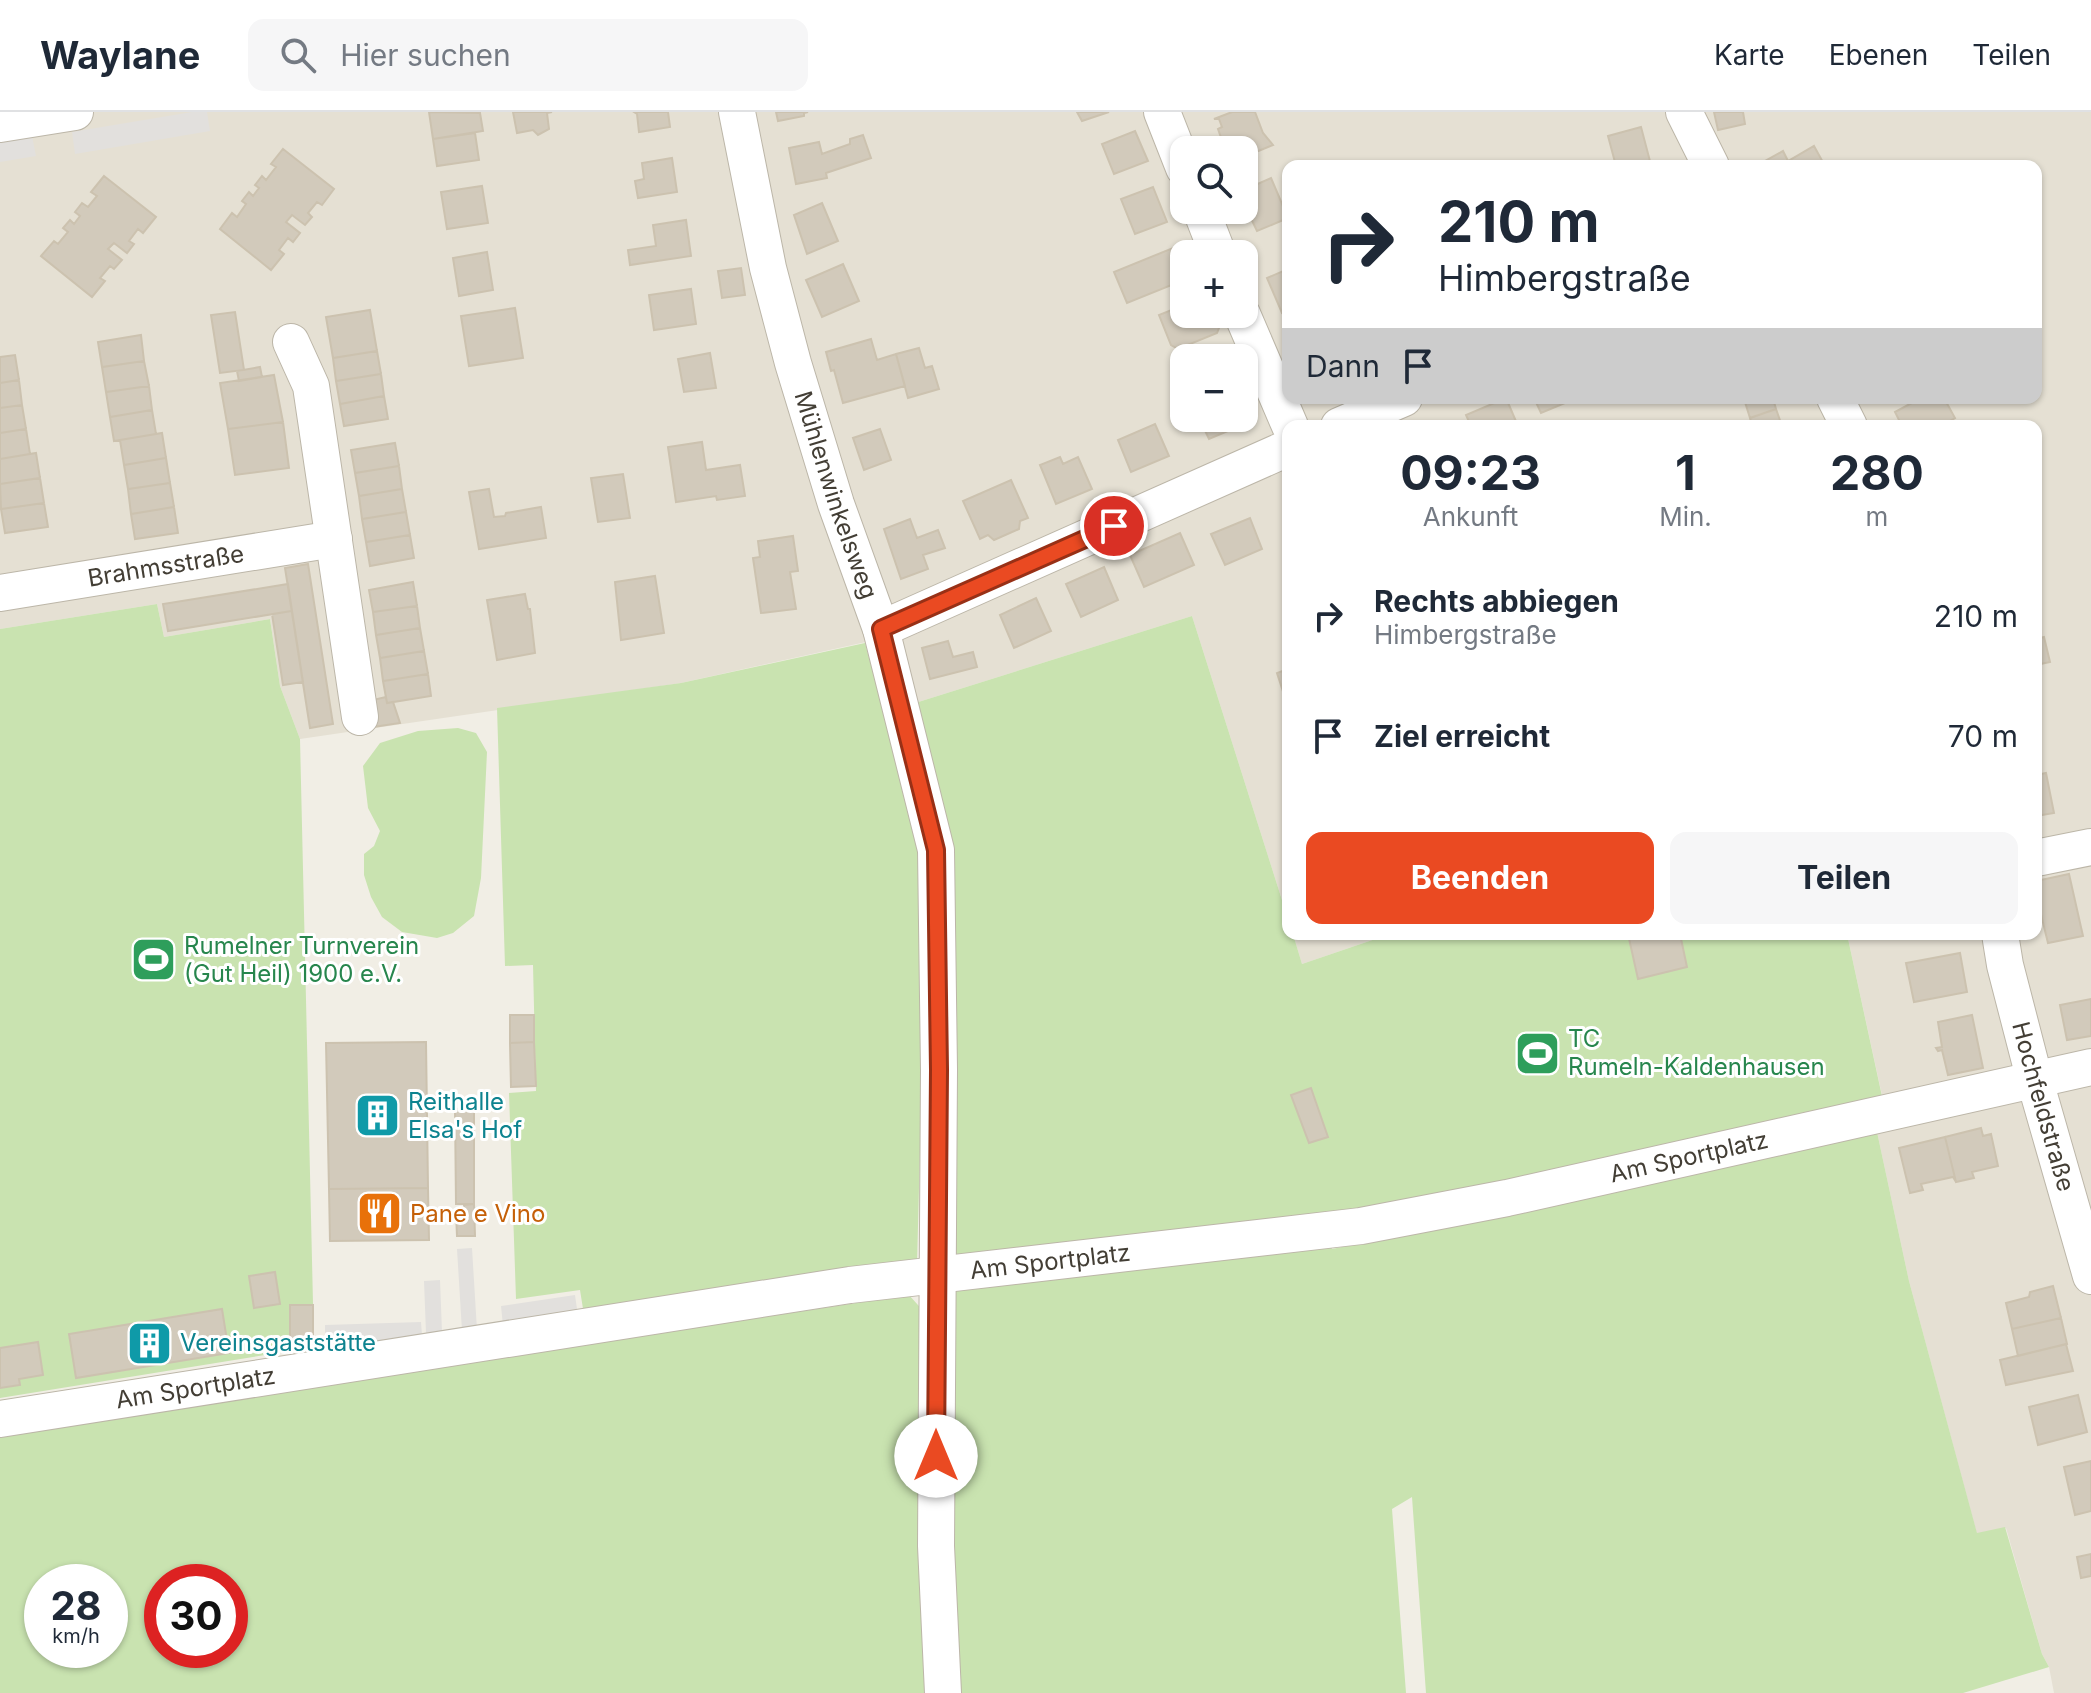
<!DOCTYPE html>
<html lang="de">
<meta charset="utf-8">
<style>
body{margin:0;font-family:Inter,sans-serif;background:#f6f6f7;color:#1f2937;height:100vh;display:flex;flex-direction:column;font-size:30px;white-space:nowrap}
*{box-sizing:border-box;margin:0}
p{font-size:26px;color:#747a83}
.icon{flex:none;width:44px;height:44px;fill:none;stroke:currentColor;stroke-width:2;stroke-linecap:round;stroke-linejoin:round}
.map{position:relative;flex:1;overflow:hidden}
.drawer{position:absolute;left:1282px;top:308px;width:760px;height:520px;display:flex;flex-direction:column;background:#fff;border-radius:16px;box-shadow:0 2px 6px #0004}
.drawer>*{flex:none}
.hud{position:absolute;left:1282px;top:48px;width:760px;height:244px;border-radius:16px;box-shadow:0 2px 6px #0004;background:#fff;color:#1f2937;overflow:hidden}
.tools{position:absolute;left:1170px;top:24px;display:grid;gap:16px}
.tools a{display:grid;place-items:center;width:88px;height:88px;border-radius:16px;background:#fff;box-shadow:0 2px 6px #0004;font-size:40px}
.speed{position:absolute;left:24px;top:1452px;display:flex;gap:16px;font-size:40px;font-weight:700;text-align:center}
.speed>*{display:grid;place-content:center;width:104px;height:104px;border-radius:50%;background:#fff;box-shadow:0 2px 6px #0004;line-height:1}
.speed small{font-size:20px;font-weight:400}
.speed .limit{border:12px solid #d22;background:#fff;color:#111}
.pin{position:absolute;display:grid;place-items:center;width:68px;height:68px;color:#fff;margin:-34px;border:4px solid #fff;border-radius:50%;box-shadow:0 2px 8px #0007}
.me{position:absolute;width:88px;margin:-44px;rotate:0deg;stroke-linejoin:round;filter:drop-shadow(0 0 6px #0008)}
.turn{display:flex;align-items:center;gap:28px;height:168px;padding:0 24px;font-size:36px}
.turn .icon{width:104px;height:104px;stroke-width:2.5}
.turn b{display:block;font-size:56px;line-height:68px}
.then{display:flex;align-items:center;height:76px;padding:0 24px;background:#0003;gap:16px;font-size:30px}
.eta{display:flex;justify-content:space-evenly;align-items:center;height:136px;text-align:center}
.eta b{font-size:48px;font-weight:700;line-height:56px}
.action{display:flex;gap:16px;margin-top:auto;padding:16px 24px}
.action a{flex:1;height:92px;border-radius:16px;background:#ea4a22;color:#fff;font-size:32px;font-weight:700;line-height:92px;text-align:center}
.action a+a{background:#f6f6f7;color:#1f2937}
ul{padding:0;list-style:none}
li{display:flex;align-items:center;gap:24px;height:120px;padding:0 24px}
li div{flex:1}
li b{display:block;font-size:30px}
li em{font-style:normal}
header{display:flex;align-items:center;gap:48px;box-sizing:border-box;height:112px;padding:0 40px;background:#fff;border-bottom:2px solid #e0e1e3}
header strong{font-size:38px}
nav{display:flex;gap:44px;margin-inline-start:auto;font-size:28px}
.search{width:560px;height:72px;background:#f6f6f7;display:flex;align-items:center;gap:20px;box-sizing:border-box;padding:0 28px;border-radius:16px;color:#747a83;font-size:30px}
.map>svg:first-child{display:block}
</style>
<header>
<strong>Waylane</strong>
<div class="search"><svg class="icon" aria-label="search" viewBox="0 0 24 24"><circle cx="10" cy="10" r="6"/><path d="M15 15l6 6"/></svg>Hier suchen</div>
<nav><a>Karte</a><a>Ebenen</a><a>Teilen</a></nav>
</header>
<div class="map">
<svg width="2091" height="1581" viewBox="0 0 2091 1581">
<rect width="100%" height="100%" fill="#f1eee5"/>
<!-- residential -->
<path fill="#e5e0d3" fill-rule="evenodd" d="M 0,0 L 2091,0 L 2091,1581 L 2054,1581 L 2049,1555 L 2042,1542 L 2006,1416 L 1977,1422 L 1909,1169 L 1877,1020 L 1883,988 L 1847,822 L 2036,822 L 2036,314 L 1288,314 L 1288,807 L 1192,504 L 912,592 L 893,524 L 681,571 L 300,627 L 280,574 L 270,507 L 164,525 L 157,492 L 0,517 ZM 1184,38 L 1244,38 L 1244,98 L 1184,98 ZM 1288,54 L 2036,54 L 2036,286 L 1288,286 ZM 1184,142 L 1244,142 L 1244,202 L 1184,202 ZM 1184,246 L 1244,246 L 1244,306 L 1184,306 Z
M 1293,822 L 1390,822 L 1302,852 Z"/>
<!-- green -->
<path fill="#c9e3b0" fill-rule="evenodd" d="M 157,492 L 164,525 L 270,507 L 280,574 L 300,627 L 314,1235 L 0,1286 L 0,517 Z
M 1192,504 L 1288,807 L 1288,822 L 1293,822 L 1302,852 L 1390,822 L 1847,822 L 1883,989 L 1324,1111 L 1332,1137 L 1510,1101 L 1877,1020 L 1909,1169 L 1977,1421 L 2005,1415 L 2042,1542 L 2049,1555 L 1963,1581 L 1426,1581 L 1412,1385 L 1392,1397 L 1406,1581 L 959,1581 L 912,592 Z
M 865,531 L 907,685 L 920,747 L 922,960 L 917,1152 L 584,1203 L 580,1178 L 516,1187 L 509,981 L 536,979 L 533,853 L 505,854 L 497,596 L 681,571 Z
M 458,616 L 476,621 L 487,640 L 481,766 L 474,804 L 453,821 L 437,826 L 402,820 L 382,805 L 371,785 L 364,763 L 364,742 L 374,734 L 380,719 L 368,696 L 363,654 L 380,631 L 418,619 Z
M 909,1183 L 926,1202 L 929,1581 L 0,1581 L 0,1320 ZM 42,1470 L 110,1470 L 110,1538 L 42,1538 ZM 162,1470 L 230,1470 L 230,1538 L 162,1538 Z"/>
<!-- parking -->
<path fill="#e2e0dd" d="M 192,0 L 207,0 L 210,19 L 75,42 L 72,20 Z
M 32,24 L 36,44 L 0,50 L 0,29 Z
M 472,1136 L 477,1218 L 462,1219 L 457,1137 Z
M 440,1168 L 442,1220 L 426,1221 L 424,1169 Z
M 575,1183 L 578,1204 L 503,1214 L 501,1194 Z
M 421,1210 L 422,1223 L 325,1235 L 325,1213 Z"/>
<!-- building -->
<path fill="#d2cabb" stroke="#ccc2af" stroke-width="2" d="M 429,0 L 480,1 L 483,19 L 433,27 Z
M 513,0 L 552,0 L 547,1 L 549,17 L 538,23 L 533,18 L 517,21 Z
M 668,0 L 670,15 L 639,20 L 637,2 L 634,0 Z
M 776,0 L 808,0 L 804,1 L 804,4 L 778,9 Z
M 1077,0 L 1109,0 L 1082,9 Z
M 1232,0 L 1255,0 L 1263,21 L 1273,33 L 1244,45 L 1244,38 L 1231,38 L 1227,30 L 1223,31 L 1218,17 L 1222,15 L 1219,7 L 1214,7 Z
M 1714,0 L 1743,0 L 1745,12 L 1718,18 Z
M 1641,15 L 1651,53 L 1616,54 L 1608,24 Z
M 1135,19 L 1148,49 L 1114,62 L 1102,32 Z
M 475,21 L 479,48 L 437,54 L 433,27 Z
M 863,23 L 871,46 L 826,61 L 827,66 L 796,72 L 789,36 L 819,30 L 822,42 L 850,32 L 850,27 Z
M 1814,34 L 1825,54 L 1756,54 L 1783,39 L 1788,49 Z
M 283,37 L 334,77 L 322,93 L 317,90 L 308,101 L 312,105 L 305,113 L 292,103 L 286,110 L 300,121 L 293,130 L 288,126 L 279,138 L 284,142 L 271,158 L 220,117 L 232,101 L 237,105 L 246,92 L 242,89 L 249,80 L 253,84 L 259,76 L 255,73 L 262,64 L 266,68 L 276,55 L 271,52 Z
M 672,46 L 677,80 L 638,86 L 635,69 L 644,67 L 642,51 Z
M 104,64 L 156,105 L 143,121 L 138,117 L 129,129 L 134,132 L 127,141 L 114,131 L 108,137 L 122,148 L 114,157 L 110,154 L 100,166 L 105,169 L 92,185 L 41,144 L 54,129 L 58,132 L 68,120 L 63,116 L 70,108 L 74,112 L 80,104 L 75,100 L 82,91 L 88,95 L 97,84 L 91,80 Z
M 1271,66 L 1288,106 L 1257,119 L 1246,96 L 1244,96 L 1244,78 Z
M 482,74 L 488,111 L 447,117 L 441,80 Z
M 1153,75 L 1167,110 L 1135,122 L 1121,87 Z
M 822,91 L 838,129 L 807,142 L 794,103 Z
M 686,108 L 691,144 L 630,153 L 628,138 L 656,134 L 653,113 Z
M 1173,136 L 1184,168 L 1127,191 L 1114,160 Z
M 487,140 L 493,178 L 459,184 L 453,146 Z
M 843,152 L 859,189 L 822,205 L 806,168 Z
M 741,156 L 745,183 L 722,186 L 718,159 Z
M 1288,157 L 1288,199 L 1282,201 L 1267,166 Z
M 691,177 L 696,212 L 654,218 L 649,183 Z
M 1184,193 L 1184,202 L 1210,202 L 1215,207 L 1219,216 L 1217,221 L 1178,237 L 1171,233 L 1159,203 Z
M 515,196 L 523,246 L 469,254 L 461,204 Z
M 370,198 L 377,239 L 333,246 L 326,205 Z
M 235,200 L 244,258 L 220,261 L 211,203 Z
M 141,223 L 144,249 L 102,255 L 98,230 Z
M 871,227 L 877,248 L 896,242 L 905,274 L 843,291 L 834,258 L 831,259 L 826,240 Z
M 919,236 L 925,256 L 932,254 L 939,277 L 908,286 L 896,242 Z
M 377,239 L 381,262 L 336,269 L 333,246 Z
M 710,241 L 716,276 L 684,280 L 678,247 Z
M 15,243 L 19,268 L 0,271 L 0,245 Z
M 144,249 L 149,274 L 106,280 L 102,255 Z
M 260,255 L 262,265 L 239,269 L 237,259 Z
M 381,262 L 384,284 L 340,292 L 336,269 Z
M 274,263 L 283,310 L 228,317 L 220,271 Z
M 19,268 L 22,293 L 0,296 L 0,271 Z
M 149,274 L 152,298 L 110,305 L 106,280 Z
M 384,284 L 388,307 L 344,314 L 340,292 Z
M 1506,286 L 1518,314 L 1471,314 L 1466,303 Z
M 1534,286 L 1569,286 L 1570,289 L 1541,301 Z
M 1738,286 L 1773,286 L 1776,297 L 1750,306 L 1744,287 L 1739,289 Z
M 1921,286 L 1944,286 L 1955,306 L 1941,314 L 1902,314 L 1895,300 Z
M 22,293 L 26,317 L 0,321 L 0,296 Z
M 1776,297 L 1782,314 L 1752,314 L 1750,306 Z
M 152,298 L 156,322 L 114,329 L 110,305 Z
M 1199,306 L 1237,306 L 1240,314 L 1209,327 Z
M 283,310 L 289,356 L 235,363 L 228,317 Z
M 1155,312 L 1169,344 L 1131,360 L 1118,328 Z
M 26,317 L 30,342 L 0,347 L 0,321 Z
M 880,317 L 891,348 L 864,358 L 853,326 Z
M 162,321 L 166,346 L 124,353 L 120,328 Z
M 702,330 L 706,358 L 740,353 L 745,384 L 717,388 L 716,384 L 676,390 L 668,335 Z
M 395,331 L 399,354 L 355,361 L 351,338 Z
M 36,341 L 40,366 L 0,372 L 0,347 Z
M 1060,345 L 1063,352 L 1078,345 L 1092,377 L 1056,392 L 1040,353 Z
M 166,346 L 170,371 L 128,377 L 124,353 Z
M 399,354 L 402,377 L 359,384 L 355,361 Z
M 623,362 L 630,406 L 598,410 L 591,366 Z
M 40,366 L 44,391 L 1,397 L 0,372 Z
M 1011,368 L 1028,406 L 1020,409 L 1019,417 L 994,428 L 988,423 L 980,427 L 963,389 Z
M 170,371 L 174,395 L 131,402 L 128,377 Z
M 402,377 L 406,400 L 362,407 L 359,384 Z
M 489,377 L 494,405 L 505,404 L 506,401 L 541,395 L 546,426 L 479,437 L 469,380 Z
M 44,391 L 48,415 L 5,421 L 1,397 Z
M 174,395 L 178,421 L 135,427 L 131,402 Z
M 406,400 L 410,423 L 366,430 L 362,407 Z
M 1250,406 L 1262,437 L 1225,453 L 1211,422 Z
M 910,407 L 917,426 L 938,418 L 945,436 L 923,443 L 928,457 L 901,467 L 884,417 Z
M 1180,421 L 1194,453 L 1144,475 L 1130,443 Z
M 410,423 L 414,446 L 370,454 L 366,430 Z
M 793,424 L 798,459 L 790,460 L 796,497 L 761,501 L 753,446 L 760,445 L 758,429 Z
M 308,452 L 333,612 L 310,616 L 285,456 Z
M 1104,455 L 1118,488 L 1081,505 L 1066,472 Z
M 655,464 L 664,521 L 621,528 L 615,470 Z
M 413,470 L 417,494 L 373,500 L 369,478 Z
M 288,472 L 292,499 L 168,519 L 163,492 Z
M 525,482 L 528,497 L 530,497 L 535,541 L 497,548 L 487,488 Z
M 1036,486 L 1051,519 L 1014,536 L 1000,503 Z
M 417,494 L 420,516 L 376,523 L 373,500 Z
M 292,499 L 303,570 L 283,573 L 272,502 Z
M 420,516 L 424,539 L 380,546 L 376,523 Z
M 2044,525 L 2050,550 L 2036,553 L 2036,527 Z
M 948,529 L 953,545 L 973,540 L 977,555 L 930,567 L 922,536 Z
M 424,539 L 428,562 L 383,569 L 380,546 Z
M 1288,557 L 1288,595 L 1277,561 Z
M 428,562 L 431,584 L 387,591 L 383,569 Z
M 386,585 L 387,591 L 393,590 L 400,611 L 373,615 L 373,588 Z
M 2046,661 L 2054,701 L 2036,704 L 2036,663 Z
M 2069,762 L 2083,824 L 2048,831 L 2036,782 L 2036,769 Z
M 1628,822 L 1680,822 L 1687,855 L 1638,867 Z
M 1960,841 L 1967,880 L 1914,890 L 1906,851 Z
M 2091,887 L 2091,924 L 2067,928 L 2060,893 Z
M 510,903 L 534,903 L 534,930 L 510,931 Z
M 1972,903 L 1983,956 L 1948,963 L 1942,938 L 1938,939 L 1936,936 L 1942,935 L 1938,910 Z
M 426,930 L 428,1076 L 329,1077 L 326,931 Z
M 534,930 L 536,974 L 511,975 L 510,931 Z
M 1311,976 L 1328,1025 L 1309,1031 L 1291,983 Z
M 474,996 L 474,1092 L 456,1092 L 455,997 Z
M 1981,1016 L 1983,1024 L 1991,1022 L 1998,1054 L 1972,1060 L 1974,1066 L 1956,1070 L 1945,1025 Z
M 1945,1025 L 1956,1070 L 1953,1065 L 1921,1072 L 1923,1078 L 1910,1081 L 1899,1036 Z
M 428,1076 L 429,1128 L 330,1129 L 329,1077 Z
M 474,1092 L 475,1124 L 457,1124 L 456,1101 L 464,1101 L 464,1093 Z
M 275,1160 L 280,1192 L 254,1196 L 249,1164 Z
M 2053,1174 L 2061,1206 L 2012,1217 L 2006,1191 L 2029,1185 L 2030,1180 Z
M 290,1193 L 313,1193 L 313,1228 L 290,1228 Z
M 222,1197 L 229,1241 L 76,1266 L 69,1222 Z
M 2061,1206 L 2067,1232 L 2018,1244 L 2012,1217 Z
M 38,1230 L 43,1263 L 19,1267 L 20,1273 L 0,1276 L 0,1236 Z
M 2066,1232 L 2073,1259 L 2006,1273 L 2000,1248 Z
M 2078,1283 L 2087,1320 L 2038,1333 L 2029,1295 Z
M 2091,1349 L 2091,1399 L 2075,1403 L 2064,1355 Z
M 2091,1442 L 2091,1464 L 2081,1466 L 2077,1445 Z"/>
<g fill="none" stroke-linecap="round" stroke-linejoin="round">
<defs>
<g id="minor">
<path id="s1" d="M 737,0 L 768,156 L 793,251 L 836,392 L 881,517 L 936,738 L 939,958 L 936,1434 L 943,1581"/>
<path d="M 1162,0 L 1184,56"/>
<path d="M 1684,0 L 1711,54"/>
<path d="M 0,12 L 75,0"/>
<path d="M 1201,98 L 1218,142"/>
<path d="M 1242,202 L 1290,314"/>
<path d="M 291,230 L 311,274 L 360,605"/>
<path d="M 1835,286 L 1849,314"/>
<path d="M 1339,314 L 1404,286"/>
<path id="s2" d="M 0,481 L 334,427"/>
<path d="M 881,517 L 1288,336"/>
<path d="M 2036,746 L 2091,735"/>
<path id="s3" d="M 2000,822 L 2005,853 L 2035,969 L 2091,1164"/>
<path id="s4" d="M 0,1307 L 850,1173 L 1361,1114 L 1507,1086 L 2091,955"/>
</g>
</defs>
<!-- minor casing -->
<use href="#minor" stroke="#bcb6a8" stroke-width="38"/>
<!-- minor -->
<use href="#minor" stroke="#fff" stroke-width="36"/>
</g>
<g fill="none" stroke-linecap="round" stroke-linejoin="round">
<defs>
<path id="route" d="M 936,1344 L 939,958 L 936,738 L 881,517 L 1114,414"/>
</defs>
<!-- route casing -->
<use href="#route" stroke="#983016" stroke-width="20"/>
<!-- route -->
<use href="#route" stroke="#ea4a22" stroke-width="14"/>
</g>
<!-- icons -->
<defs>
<symbol id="stadium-square" viewBox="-11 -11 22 22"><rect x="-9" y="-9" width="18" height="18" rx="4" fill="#2e9e5b" stroke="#fff"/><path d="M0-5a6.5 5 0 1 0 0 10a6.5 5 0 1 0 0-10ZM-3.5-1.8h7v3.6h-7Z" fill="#fff"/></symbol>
<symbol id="building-square" viewBox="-11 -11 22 22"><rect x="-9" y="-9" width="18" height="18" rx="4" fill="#0f9aa8" stroke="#fff"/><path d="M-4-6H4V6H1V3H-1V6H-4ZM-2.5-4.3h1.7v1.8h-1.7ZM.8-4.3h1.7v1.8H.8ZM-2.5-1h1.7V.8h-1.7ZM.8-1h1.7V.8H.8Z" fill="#fff"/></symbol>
<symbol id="restaurant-square" viewBox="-11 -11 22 22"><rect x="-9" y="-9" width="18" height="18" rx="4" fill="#e8710a" stroke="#fff"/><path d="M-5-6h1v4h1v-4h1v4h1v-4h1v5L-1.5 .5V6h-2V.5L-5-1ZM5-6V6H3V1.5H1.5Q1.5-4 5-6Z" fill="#fff"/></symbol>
</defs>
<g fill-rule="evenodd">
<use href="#stadium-square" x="128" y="822" width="51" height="51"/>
<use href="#stadium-square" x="1512" y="916" width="51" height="51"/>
<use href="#building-square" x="352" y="978" width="51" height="51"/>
<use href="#restaurant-square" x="354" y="1076" width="51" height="51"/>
<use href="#building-square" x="124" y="1206" width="51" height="51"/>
</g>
<g text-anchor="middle" stroke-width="6" stroke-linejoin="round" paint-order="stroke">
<!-- street labels -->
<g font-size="24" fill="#433e35" stroke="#fff">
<text dy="8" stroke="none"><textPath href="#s1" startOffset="396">Mühlenwinkelsweg</textPath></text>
<text dy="8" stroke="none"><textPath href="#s2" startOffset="168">Brahmsstraße</textPath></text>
<text dy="8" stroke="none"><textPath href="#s3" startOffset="178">Hochfeldstraße</textPath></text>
<text dy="8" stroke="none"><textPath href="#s4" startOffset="1710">Am Sportplatz</textPath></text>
<text dy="8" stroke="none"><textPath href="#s4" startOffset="1062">Am Sportplatz</textPath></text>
<text dy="8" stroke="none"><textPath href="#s4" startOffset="198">Am Sportplatz</textPath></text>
</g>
<!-- leisure labels -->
<g font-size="24" fill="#27864d" stroke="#fff" text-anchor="start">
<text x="184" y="842">Rumelner Turnverein<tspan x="184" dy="28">(Gut Heil) 1900 e.V.</tspan></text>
<text x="1568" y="935">TC<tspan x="1568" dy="28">Rumeln-Kaldenhausen</tspan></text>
</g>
<!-- culture labels -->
<g font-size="24" fill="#0d838f" stroke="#fff" text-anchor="start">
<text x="408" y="998">Reithalle<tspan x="408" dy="28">Elsa's Hof</tspan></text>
<text x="180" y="1239">Vereinsgaststätte</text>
</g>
<!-- food labels -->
<g font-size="24" fill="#c56008" stroke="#fff" text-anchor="start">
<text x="410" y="1110">Pane e Vino</text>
</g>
</g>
</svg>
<div class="tools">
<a><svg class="icon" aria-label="search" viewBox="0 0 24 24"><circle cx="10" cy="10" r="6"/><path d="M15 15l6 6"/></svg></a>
<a>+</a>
<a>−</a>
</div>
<div class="speed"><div>28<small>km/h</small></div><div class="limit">30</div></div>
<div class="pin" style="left:1114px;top:414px;background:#d93025"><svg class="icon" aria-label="arrive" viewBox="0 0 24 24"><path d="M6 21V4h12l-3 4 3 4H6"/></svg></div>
<svg class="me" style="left:936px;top:1344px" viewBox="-20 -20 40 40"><circle r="19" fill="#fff"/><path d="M0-13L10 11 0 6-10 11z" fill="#ea4a22"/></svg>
<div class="hud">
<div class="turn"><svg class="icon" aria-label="right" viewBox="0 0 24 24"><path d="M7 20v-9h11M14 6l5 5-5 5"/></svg><div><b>210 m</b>Himbergstraße</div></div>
<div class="then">Dann<svg class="icon" aria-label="arrive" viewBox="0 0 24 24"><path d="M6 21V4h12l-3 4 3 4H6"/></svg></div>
</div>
<section class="drawer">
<div class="eta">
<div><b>09:23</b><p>Ankunft</p></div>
<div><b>1</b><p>Min.</p></div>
<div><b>280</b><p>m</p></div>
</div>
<ul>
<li><svg class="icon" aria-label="right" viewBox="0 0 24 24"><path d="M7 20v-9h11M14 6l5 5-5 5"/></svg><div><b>Rechts abbiegen</b><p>Himbergstraße</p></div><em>210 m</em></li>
<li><svg class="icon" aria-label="arrive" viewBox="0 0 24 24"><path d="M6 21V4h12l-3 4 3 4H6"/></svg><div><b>Ziel erreicht</b></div><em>70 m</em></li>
</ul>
<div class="action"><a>Beenden</a><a>Teilen</a></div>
</section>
</div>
